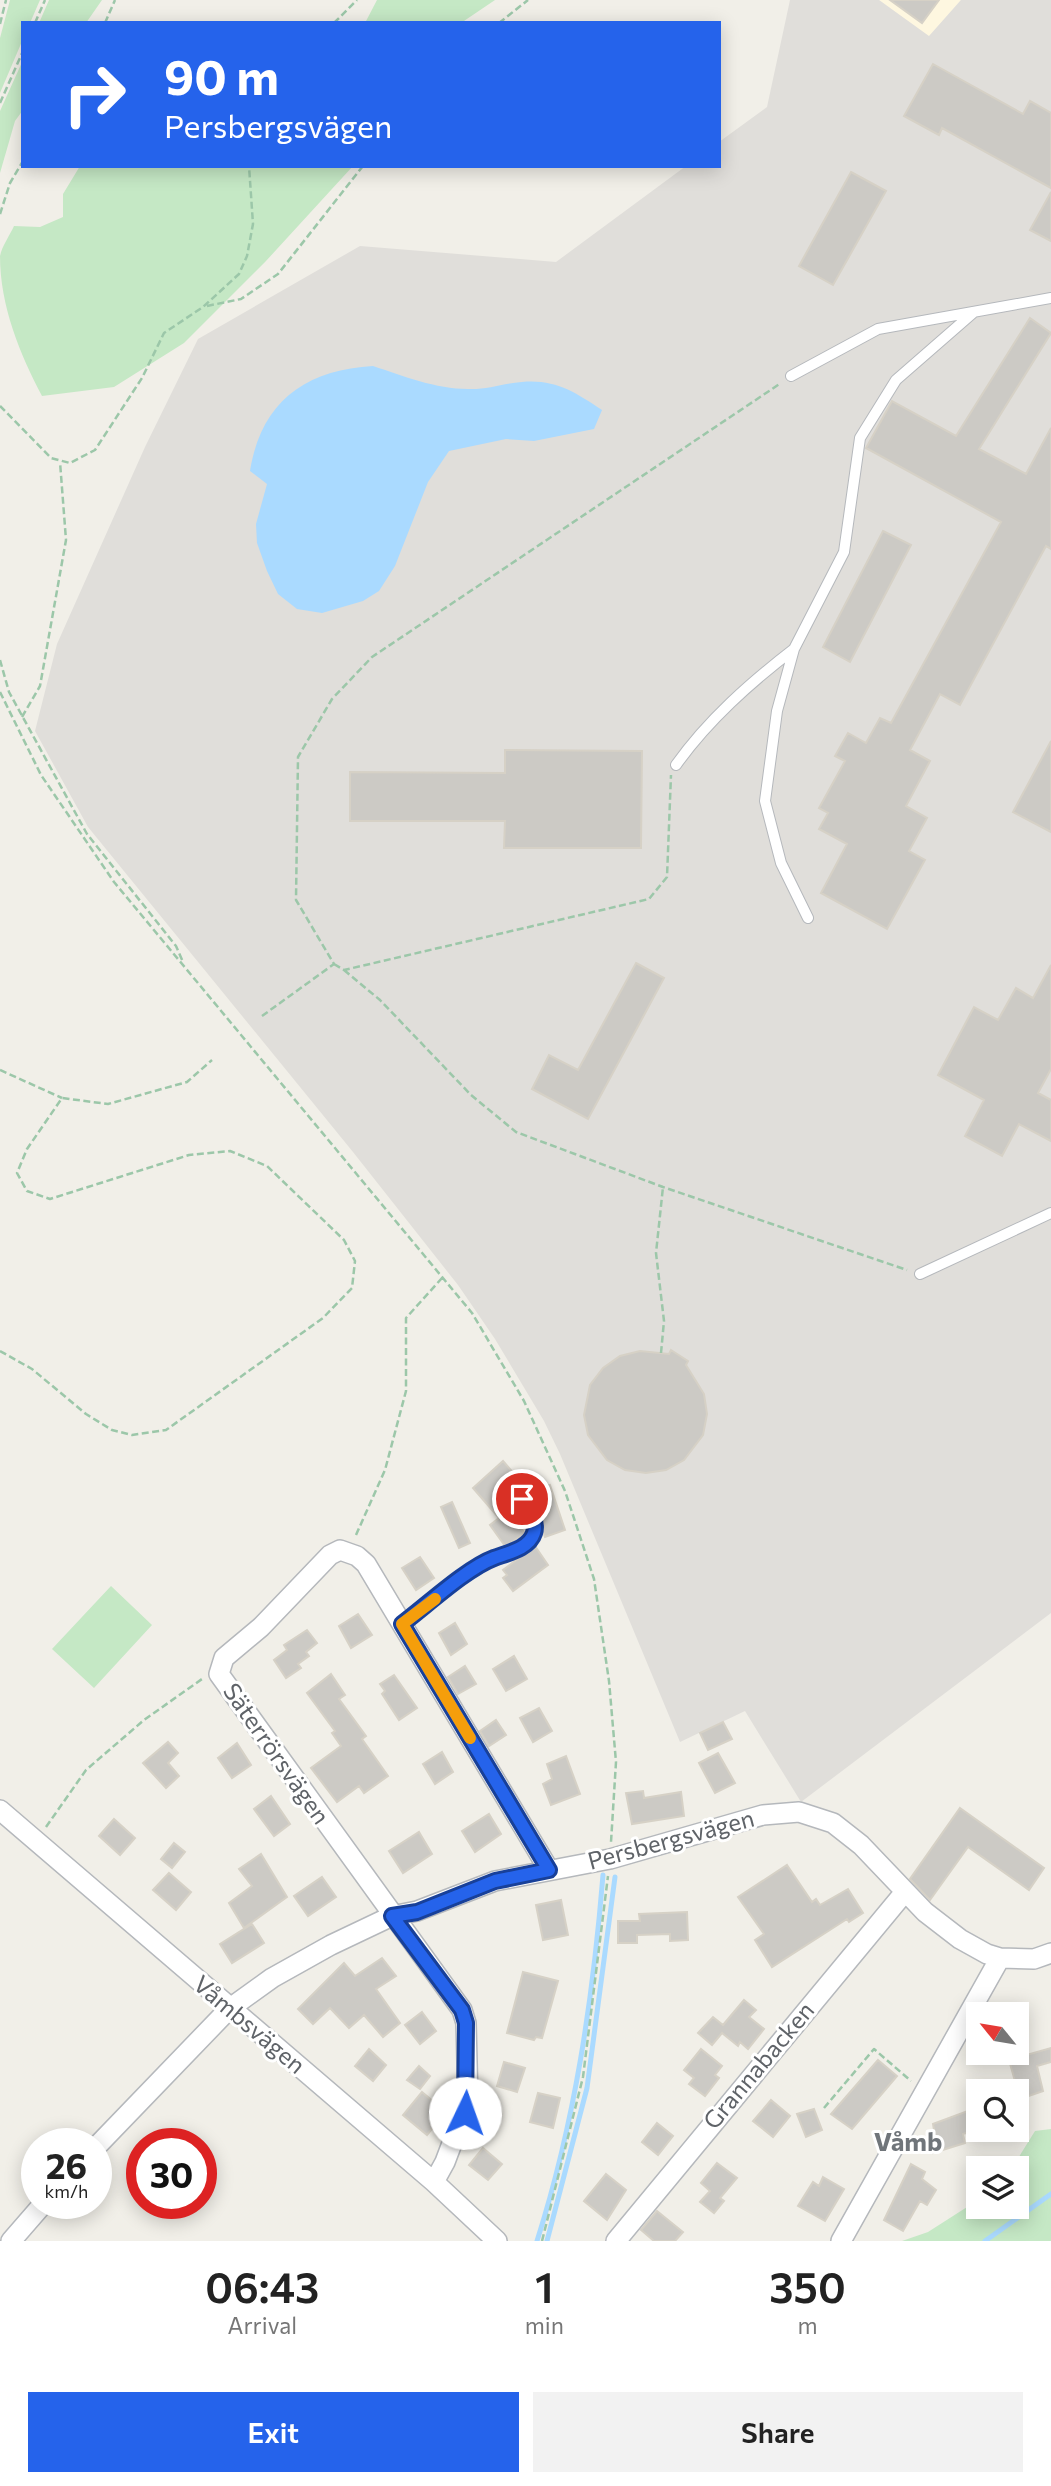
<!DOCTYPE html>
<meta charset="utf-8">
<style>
body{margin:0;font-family:Commissioner,sans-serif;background:#f2f2f2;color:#222;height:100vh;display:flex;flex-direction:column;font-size:26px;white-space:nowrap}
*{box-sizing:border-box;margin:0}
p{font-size:23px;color:#767676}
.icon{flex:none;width:38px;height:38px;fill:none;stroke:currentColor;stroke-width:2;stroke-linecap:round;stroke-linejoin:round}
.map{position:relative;height:2241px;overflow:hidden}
.drawer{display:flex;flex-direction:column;background:#fff;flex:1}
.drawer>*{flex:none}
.hud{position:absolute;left:21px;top:21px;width:700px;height:147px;border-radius:0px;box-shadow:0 4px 18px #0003;background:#2563eb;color:#fff;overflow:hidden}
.needle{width:46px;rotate:300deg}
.controls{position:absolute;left:966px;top:2002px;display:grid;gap:14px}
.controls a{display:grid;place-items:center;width:63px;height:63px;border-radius:0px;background:#fff;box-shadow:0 4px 18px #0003;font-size:35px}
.speed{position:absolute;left:21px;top:2128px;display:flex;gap:14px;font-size:35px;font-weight:700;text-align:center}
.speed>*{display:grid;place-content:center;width:91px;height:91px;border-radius:50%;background:#fff;box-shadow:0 4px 18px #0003;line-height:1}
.speed small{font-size:18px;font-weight:400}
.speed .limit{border:10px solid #d22;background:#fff;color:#111}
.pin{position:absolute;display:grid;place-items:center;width:60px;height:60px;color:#fff;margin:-30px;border:4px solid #fff;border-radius:50%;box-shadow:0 2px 7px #0007}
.me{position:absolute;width:77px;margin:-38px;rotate:3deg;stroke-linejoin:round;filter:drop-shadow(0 0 5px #0008)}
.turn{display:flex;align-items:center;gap:24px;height:147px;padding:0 28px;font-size:32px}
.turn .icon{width:91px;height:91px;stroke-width:2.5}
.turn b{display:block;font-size:49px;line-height:60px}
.eta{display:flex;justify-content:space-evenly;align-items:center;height:119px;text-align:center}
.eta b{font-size:42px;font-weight:600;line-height:49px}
.primary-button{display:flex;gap:14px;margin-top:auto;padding:14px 28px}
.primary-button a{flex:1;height:80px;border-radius:0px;background:#2563eb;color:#fff;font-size:28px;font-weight:600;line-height:80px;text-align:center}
.primary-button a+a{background:#f2f2f2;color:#222}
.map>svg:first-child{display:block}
</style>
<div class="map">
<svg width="1051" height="2241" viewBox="0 0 1051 2241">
<rect width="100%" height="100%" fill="#f1efe8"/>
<!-- commercial -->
<path fill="#fef7e0" d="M 879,0 L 961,0 L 929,37 Z"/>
<!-- industrial -->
<path fill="#e0deda" d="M 790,0 L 879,0 L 929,36 L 961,0 L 1051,0 L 1051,1613 L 801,1802 L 745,1711 L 680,1742 L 560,1454 L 544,1421 L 495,1339 L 458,1285 L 353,1152 L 88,827 L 35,731 L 57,644 L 145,447 L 198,339 L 360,246 L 556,262 L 686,166 L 719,166 L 719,142 L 767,107 Z"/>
<!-- green -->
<path fill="#c5e8c5" d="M 10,0 L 40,0 L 30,23 L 23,23 L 23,39 L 0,93 L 0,38 Z
M 49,0 L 102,0 L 86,23 L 39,23 Z
M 377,0 L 495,0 L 461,23 L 365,23 Z
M 23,60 L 23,110 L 15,121 L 0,173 L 0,111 Z
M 80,166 L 353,166 L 266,261 L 184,343 L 114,387 L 42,396 C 20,354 0,306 0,256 C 2,246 10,235 14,226 L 40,227 L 63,217 L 63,194 Z
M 111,1586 L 152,1625 L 94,1688 L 52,1649 Z
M 1051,2129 L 1051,2241 L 902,2241 L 928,2232 L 978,2200 L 978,2207 L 1017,2207 L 1017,2168 L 1012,2168 L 1035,2131 Z"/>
<!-- water -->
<path fill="#aadaff" d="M 373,366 C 403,376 436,389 468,389 C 486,390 504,383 522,382 C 555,379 575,392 602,410 L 594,429 L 534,441 L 506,439 L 449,451 L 428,482 L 395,566 L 379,591 L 363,601 L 322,613 L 297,609 L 278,594 L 267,571 L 257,543 L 256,524 L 267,484 L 250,471 C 261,402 305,370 373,366 Z"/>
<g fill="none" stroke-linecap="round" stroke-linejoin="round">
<!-- stream -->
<path stroke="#aadaff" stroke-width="5" d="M 537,2241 C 575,2122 593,1998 603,1875
M 547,2241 L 587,2088 L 615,1877
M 985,2241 L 1051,2194"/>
</g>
<!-- building -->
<path fill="#cccac5" stroke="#d6d1c6" stroke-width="2" d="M 890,0 L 939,0 L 922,23 Z
M 933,64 L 1023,114 L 1030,101 L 1051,113 L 1051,188 L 942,128 L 939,135 L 904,116 Z
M 851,172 L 886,191 L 833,285 L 799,266 Z
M 1051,192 L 1051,241 L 1030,230 Z
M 1030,318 L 1051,333 L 979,449 L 1026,474 L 1051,428 L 1051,549 L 1046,546 L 960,705 L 940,694 L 910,750 L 930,761 L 906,806 L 927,818 L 909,851 L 925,860 L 887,929 L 821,893 L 847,844 L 819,829 L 828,813 L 819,808 L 845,761 L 835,756 L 848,733 L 866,743 L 880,718 L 891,723 L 1001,522 L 866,448 L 892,401 L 956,436 Z
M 883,531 L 911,545 L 850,662 L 823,647 Z
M 1051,741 L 1051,832 L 1013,812 Z
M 505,750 L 642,751 L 641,848 L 504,848 L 505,821 L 350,821 L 350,772 L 505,773 Z
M 636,963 L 664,978 L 588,1119 L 532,1089 L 549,1055 L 578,1070 Z
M 1051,965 L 1051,1069 L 1038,1093 L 1051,1100 L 1051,1141 L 1019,1124 L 1002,1156 L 965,1136 L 984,1100 L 938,1075 L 974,1007 L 998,1020 L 1016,988 L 1033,998 Z
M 671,1350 L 688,1361 L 686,1365 L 704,1394 L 707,1414 L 703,1435 L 684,1460 L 666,1470 L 646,1473 L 625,1470 L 607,1460 L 588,1435 L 584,1415 L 590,1385 L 603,1368 L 620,1356 L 640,1351 L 669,1354 Z
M 503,1461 L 523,1484 L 503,1502 L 525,1534 L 505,1546 L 490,1525 L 499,1518 L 473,1488 Z
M 550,1485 L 565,1530 L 545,1537 L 530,1491 Z
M 452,1502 L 470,1543 L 459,1548 L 441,1507 Z
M 535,1546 L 548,1565 L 513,1591 L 503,1578 L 507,1575 L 503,1570 Z
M 420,1557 L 434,1578 L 416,1590 L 402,1568 Z
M 358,1614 L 372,1635 L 351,1648 L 339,1626 Z
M 455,1623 L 467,1644 L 451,1655 L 439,1633 Z
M 307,1630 L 317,1643 L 306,1652 L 309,1656 L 298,1664 L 301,1668 L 286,1678 L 274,1660 L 287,1650 L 284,1645 Z
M 514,1656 L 527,1679 L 506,1691 L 493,1669 Z
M 465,1666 L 476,1684 L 458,1694 L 448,1677 Z
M 331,1674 L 345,1695 L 339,1699 L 366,1736 L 362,1739 L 388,1776 L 364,1793 L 359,1786 L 337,1802 L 311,1768 L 341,1746 L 332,1733 L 335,1731 L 307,1693 Z
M 394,1675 L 417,1708 L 399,1720 L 382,1694 L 385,1691 L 380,1684 Z
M 539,1708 L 552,1731 L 533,1742 L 520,1718 Z
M 496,1720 L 506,1735 L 489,1746 L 480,1731 Z
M 723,1722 L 732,1739 L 708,1750 L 700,1733 Z
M 168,1742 L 178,1753 L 168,1763 L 179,1776 L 166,1788 L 143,1763 Z
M 237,1743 L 251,1765 L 232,1778 L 218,1758 Z
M 442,1752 L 453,1772 L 435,1784 L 423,1764 Z
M 718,1753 L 735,1783 L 715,1793 L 699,1763 Z
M 566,1756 L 580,1794 L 551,1805 L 543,1784 L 552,1779 L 547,1764 Z
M 643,1791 L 644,1798 L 681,1792 L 684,1816 L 632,1824 L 626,1793 Z
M 271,1796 L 290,1824 L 274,1836 L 254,1809 Z
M 960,1808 L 1044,1868 L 1029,1890 L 968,1847 L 930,1900 L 910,1879 Z
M 489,1814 L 501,1834 L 475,1852 L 462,1831 Z
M 114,1819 L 135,1838 L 120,1855 L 99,1836 Z
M 419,1832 L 432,1854 L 403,1873 L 389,1851 Z
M 174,1843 L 185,1852 L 172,1868 L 161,1859 Z
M 261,1854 L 287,1897 L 244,1928 L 229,1903 L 252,1886 L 239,1869 Z
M 787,1865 L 812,1902 L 816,1899 L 820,1905 L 848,1889 L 863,1913 L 849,1922 L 847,1919 L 772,1967 L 755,1940 L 764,1934 L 738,1897 Z
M 169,1873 L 191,1892 L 176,1910 L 153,1890 Z
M 322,1877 L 336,1897 L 308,1916 L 294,1896 Z
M 561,1900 L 568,1935 L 543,1940 L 536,1905 Z
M 687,1912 L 688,1940 L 670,1941 L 670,1934 L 637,1935 L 637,1943 L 618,1943 L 618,1921 L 640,1921 L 639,1914 Z
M 252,1924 L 264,1943 L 232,1963 L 220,1944 Z
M 382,1958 L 396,1976 L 376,1989 L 400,2023 L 383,2037 L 364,2015 L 349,2028 L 330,2008 L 313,2024 L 298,2009 L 344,1963 L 355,1976 Z
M 523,1972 L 558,1981 L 542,2038 L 536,2037 L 534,2040 L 507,2033 Z
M 744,2000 L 756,2010 L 749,2017 L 764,2029 L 748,2049 L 740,2042 L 738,2046 L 722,2033 L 712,2045 L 698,2033 L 713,2017 L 723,2025 Z
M 422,2012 L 436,2031 L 420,2044 L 405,2025 Z
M 1051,2048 L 1051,2062 L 1037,2066 L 1043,2091 L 1020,2099 L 1007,2053 L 1017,2053 L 1020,2049 L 1023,2056 Z
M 369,2049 L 386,2065 L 373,2081 L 355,2066 Z
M 701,2049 L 722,2066 L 715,2075 L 719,2078 L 705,2096 L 689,2084 L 694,2078 L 684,2070 Z
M 878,2060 L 897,2076 L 852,2129 L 831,2114 Z
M 504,2062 L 525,2068 L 517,2092 L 497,2086 Z
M 419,2066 L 430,2076 L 420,2089 L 407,2080 Z
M 422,2092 L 446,2112 L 427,2135 L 403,2115 Z
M 538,2093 L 560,2098 L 553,2128 L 530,2122 Z
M 771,2100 L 790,2116 L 773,2137 L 753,2121 Z
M 814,2109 L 822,2130 L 806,2137 L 797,2114 Z
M 973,2109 L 978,2129 L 963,2134 L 965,2143 L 933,2153 L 929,2139 L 935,2136 L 933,2124 Z
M 657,2123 L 673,2136 L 658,2155 L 642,2142 Z
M 483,2148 L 502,2164 L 488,2180 L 469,2165 Z
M 717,2163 L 737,2178 L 720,2198 L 724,2201 L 714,2213 L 700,2202 L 710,2191 L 701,2183 Z
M 911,2164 L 925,2172 L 922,2179 L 936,2190 L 927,2205 L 920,2201 L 903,2231 L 884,2220 Z
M 606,2174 L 626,2190 L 607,2220 L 584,2201 Z
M 823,2177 L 844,2189 L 825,2221 L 798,2206 L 813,2182 L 819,2186 Z
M 657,2211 L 683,2232 L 675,2241 L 654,2241 L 641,2230 Z"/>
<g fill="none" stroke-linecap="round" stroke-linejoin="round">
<defs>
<path id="lane" d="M 791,376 L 878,329 L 1051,298
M 676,765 C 708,720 750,683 794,649
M 808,918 L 781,863 L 765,801 L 777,711 L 794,649 L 844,552 L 860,438 L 896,380 L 974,312
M 920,1274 L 1051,1213
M 402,1624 C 426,1606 467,1568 494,1558 C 507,1553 529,1549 534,1533 C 538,1521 528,1508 522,1499"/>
<path id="street" d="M 0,1810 L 434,2182 L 497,2241
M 96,2147 L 229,2009 L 272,1978 L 331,1945 L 392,1916 L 417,1911 L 495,1881 L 610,1859 L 763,1815 L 799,1812 L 833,1823 L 861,1845 L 925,1912 L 960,1939 L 987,1954 L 1000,1958 L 1034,1959 L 1051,1953
M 434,2182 L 445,2162 L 468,2101 L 466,2023 L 462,2010 L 219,1674 L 224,1658 L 261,1627 L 330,1555 L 340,1550 L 357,1556 L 366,1564 L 549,1870
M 11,2241 L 44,2203
M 616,2241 L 904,1893
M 841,2241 L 1000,1958"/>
</defs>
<!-- lane casing -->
<use href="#lane" stroke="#b5b8bc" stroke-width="12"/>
<!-- street casing -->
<use href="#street" stroke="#b5b8bc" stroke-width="22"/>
<!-- path -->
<path stroke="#9cc7a9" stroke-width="2.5" stroke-dasharray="7 3.5" stroke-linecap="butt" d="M 35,23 L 45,0
M 105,23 L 115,0
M 334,23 L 357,0
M 499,23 L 528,0
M 0,24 L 6,0
M 0,103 L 23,51
M 0,214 L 10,183 L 23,161
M 207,306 L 241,299 L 278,274 L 363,166
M 0,406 L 51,458 L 70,463 L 95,450 L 142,378 L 164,333 L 203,307 L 239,274 L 247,256 L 253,224 L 249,166
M 0,660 L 9,692 L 87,834 L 176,946 L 183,962
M 0,692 L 41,775 L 114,882 L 472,1313 L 524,1401 L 565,1491 L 594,1579 L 609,1681 L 616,1762 L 611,1842
M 22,717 L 40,686 L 66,540 L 60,462
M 334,964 L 344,970 L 649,899 L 667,877 L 671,775
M 344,970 L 380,1000 L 471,1095 L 516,1132 L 663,1187 L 907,1270
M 262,1016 L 334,964 L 296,900 L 298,757 L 332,699 L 372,657 L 781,383
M 0,1070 L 62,1098
M 0,1351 L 32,1369 L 86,1414 L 112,1430 L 132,1435 L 166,1430 L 323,1318 L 352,1288 L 355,1261 L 344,1240 L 267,1166 L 230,1151 L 189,1155 L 50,1199 L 27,1191 L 17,1173 L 27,1149 L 62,1098 L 108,1104 L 187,1082 L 212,1060
M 661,1353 L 664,1321 L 656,1253 L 663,1187
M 356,1535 L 385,1470 L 406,1391 L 406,1318 L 442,1278
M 46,1827 L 86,1770 L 144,1720 L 202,1679
M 824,2108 L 874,2049 L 911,2081
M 542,2241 L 583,2077 L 608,1876"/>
<!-- lane -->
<use href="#lane" stroke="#fff" stroke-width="10"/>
<!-- street -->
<use href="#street" stroke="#fff" stroke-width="19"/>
</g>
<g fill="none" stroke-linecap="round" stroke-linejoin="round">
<defs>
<path id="route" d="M 465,2113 L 466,2023 L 462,2010 L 392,1916 L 417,1912 L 495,1881 L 549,1870 L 402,1624 C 426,1606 467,1568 494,1558 C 507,1553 529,1549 534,1533 C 538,1521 528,1508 522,1499"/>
</defs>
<!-- route casing -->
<use href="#route" stroke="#184099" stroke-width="18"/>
<!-- route -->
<use href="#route" stroke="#2563eb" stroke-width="12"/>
<!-- slow -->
<path stroke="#f59e0b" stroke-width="12" d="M 435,1599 L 402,1624 L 470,1738"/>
</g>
<g text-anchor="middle" stroke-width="6" stroke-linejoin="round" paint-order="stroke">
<!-- street labels -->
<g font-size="24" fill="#5f6368" stroke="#fff">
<text transform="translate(276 1754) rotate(55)" y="8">Säterrörsvägen</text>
<text transform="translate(671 1840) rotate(-15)" y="8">Persbergsvägen</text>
<text transform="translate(249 2025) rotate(40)" y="8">Våmbsvägen</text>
<text transform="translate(759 2066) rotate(-50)" y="8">Grannabacken</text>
</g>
<!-- neighbourhood labels -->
<g font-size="26" font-weight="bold" fill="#70757a" stroke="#fff">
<text x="908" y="2151">Våmb</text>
</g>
</g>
</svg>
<div class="controls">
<a><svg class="needle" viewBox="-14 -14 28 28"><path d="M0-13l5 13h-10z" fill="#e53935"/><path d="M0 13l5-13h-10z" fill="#767676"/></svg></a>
<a><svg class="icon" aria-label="search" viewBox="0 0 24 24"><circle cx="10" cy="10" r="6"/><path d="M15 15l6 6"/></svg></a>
<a><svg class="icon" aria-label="layers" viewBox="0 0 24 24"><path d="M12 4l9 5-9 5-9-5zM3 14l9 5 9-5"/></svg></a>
</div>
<div class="speed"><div>26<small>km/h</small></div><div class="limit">30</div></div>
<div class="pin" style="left:522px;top:1499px;background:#d93025"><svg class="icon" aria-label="arrive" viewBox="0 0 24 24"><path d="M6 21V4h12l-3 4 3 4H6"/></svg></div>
<svg class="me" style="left:465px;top:2113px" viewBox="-20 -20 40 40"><circle r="19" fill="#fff"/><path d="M0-13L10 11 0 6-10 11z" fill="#2563eb"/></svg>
<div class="hud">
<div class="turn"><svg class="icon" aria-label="right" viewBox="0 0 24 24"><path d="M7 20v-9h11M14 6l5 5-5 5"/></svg><div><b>90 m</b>Persbergsvägen</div></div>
</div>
</div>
<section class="drawer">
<div class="eta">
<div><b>06:43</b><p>Arrival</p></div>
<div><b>1</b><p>min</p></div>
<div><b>350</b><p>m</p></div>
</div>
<div class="primary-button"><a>Exit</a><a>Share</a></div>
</section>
